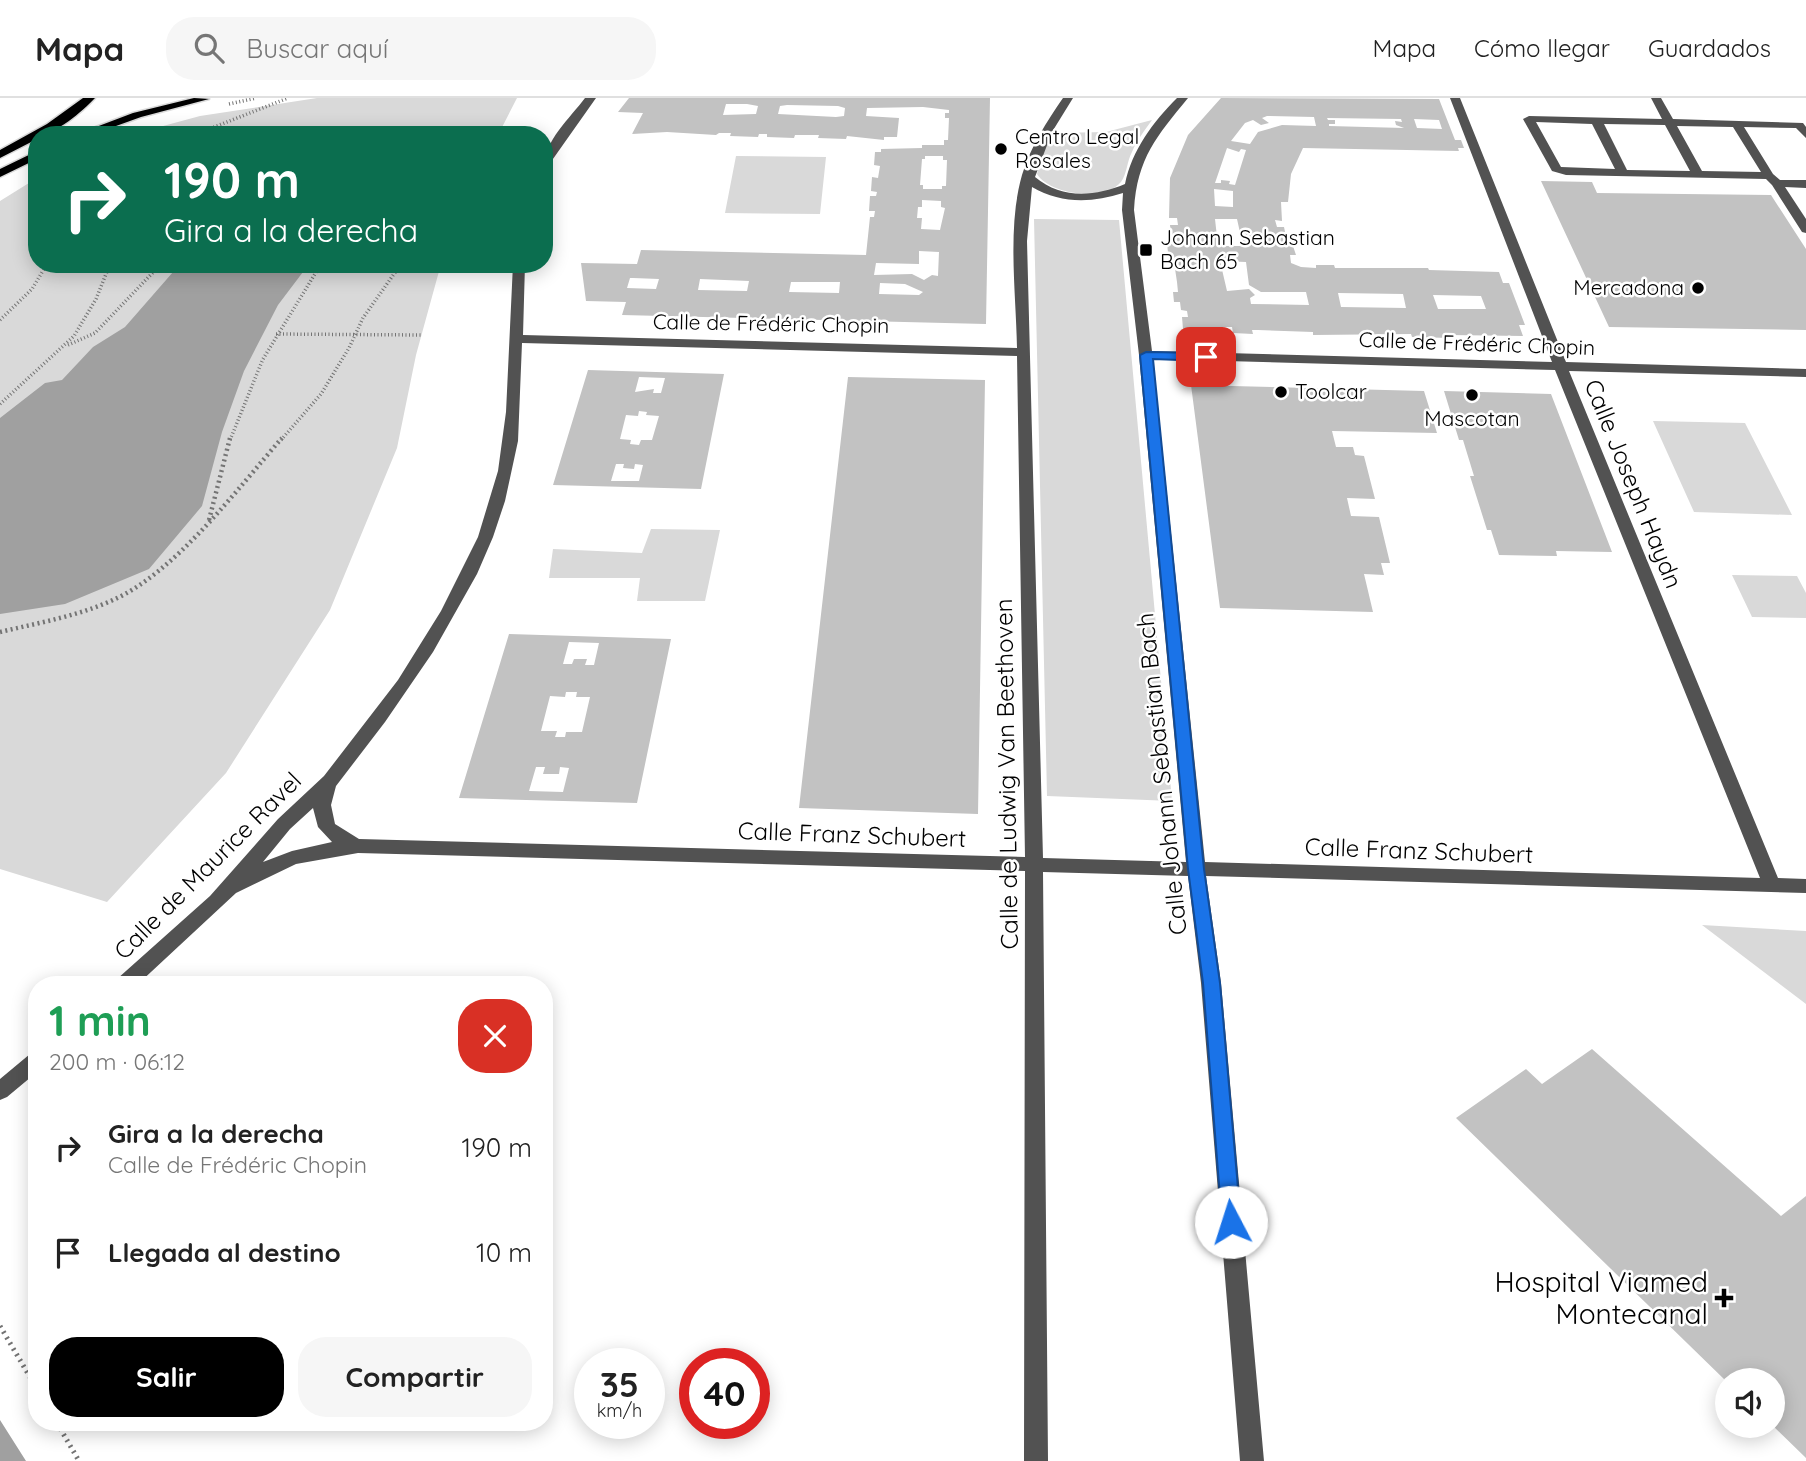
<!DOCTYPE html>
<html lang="es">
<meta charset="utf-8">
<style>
body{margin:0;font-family:Quicksand,sans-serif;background:#f6f6f6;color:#222;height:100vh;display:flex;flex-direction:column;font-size:26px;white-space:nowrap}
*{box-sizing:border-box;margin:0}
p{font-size:23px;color:#767676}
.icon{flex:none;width:38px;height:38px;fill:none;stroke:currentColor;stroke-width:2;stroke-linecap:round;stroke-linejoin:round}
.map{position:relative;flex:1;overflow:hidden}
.drawer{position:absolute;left:28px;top:878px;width:525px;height:455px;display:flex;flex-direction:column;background:#fff;border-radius:28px;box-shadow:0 4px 18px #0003}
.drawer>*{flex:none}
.hud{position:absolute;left:28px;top:28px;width:525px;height:147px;border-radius:28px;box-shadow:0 4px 18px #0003;background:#0b6e4f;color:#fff;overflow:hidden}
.tools{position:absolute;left:1715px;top:1270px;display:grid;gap:14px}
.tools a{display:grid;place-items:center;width:70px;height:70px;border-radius:50%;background:#fff;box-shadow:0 4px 18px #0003;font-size:35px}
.speed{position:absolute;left:574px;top:1250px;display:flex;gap:14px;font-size:35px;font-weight:700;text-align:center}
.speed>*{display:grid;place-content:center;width:91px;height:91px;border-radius:50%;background:#fff;box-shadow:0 4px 18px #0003;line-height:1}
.speed small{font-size:18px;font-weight:400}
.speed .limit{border:10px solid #d22;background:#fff;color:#111}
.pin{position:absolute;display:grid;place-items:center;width:60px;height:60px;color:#fff;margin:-30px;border-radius:14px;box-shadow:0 4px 10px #0006}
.me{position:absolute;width:77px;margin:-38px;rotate:355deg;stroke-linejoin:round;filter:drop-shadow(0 0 5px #0008)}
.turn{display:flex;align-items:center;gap:24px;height:147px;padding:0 21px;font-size:32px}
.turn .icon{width:91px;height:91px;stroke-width:2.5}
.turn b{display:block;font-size:49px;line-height:60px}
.round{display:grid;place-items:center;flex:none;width:74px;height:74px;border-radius:28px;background:#f6f6f6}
.overview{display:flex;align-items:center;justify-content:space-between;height:119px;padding:0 21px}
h1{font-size:42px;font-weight:700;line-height:52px;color:#1e9e55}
.action{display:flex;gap:14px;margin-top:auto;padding:14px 21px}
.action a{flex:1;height:80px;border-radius:28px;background:#000;color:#fff;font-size:28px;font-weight:700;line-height:80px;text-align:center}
.action a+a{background:#f6f6f6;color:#222}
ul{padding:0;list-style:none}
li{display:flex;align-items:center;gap:21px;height:105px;padding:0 21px}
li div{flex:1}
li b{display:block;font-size:26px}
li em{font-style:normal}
header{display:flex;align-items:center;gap:42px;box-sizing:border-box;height:98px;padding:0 35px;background:#fff;border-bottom:2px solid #e0e0e0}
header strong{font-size:33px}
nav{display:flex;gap:38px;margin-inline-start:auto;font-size:24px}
.search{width:490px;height:63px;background:#f6f6f6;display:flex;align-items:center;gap:18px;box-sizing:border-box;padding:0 24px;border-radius:28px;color:#767676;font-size:26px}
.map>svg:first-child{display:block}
</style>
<header>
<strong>Mapa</strong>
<div class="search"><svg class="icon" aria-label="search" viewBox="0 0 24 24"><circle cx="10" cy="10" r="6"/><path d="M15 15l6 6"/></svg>Buscar aquí</div>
<nav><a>Mapa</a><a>Cómo llegar</a><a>Guardados</a></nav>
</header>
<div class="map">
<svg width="1806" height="1363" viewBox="0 0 1806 1363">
<rect width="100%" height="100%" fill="#fff"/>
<!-- green -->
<path fill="#d9d9d9" d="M 317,0 L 517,0 L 498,37 L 130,37 L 200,18 Z
M 1152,22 C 1145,32 1137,42 1132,54 C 1127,63 1127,76 1121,84 C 1105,104 1050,97 1037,76 L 1043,54 L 1053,35 L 1106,34 Z
M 736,58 L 826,59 L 820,116 L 725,115 Z
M 37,80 L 37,166 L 441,166 L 416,257 L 397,350 L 330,512 L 226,675 L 107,804 L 0,771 L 0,103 Z
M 1034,121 L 1119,122 L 1172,703 L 1047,698 Z
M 1653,323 L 1745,325 L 1792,417 L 1694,414 Z
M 651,431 L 720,432 L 705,503 L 637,503 L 640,480 L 549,480 L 553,451 L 642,455 Z
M 1732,477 L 1797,478 L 1806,495 L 1806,520 L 1752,519 Z
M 1702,827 L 1806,833 L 1806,906 Z"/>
<!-- water -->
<path fill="#a0a0a0" d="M 180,166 L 309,166 L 278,207 L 244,273 L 222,334 L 202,408 L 149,471 L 65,506 L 0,516 L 0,320 L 45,285 L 62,282 L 93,249 L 125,229 Z
M 0,1322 L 26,1363 L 0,1363 Z"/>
<!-- building -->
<path fill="#c2c2c2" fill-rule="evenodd" d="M 629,0 L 990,0 L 986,226 L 622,217 L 626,204 L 586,203 L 581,165 L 637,166 L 641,152 L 866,157 L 870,119 L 874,119 L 875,113 L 869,113 L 870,98 L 876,98 L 877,94 L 871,93 L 872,79 L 878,80 L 880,68 L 874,67 L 875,54 L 881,54 L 881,51 L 922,50 L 922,47 L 944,47 L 944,42 L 948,42 L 949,20 L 945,20 L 945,15 L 949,15 L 949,12 L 923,9 L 867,10 L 866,18 L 899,20 L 897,39 L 884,39 L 884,42 L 847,38 L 846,41 L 818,40 L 819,37 L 795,37 L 794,40 L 767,39 L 767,36 L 759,36 L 758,39 L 730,38 L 731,35 L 719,35 L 716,37 L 667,34 L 632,36 L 643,15 L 618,14 ZM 726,6 L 747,6 L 758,8 L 756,16 L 723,17 ZM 787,7 L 838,8 L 845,10 L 844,18 L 836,19 L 778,16 L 780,8 ZM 925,58 L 943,58 L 943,62 L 947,62 L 946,88 L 942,88 L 942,91 L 923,91 L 923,87 L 920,87 L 922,61 L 925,61 ZM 922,102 L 941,103 L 941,109 L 945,110 L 940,132 L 921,131 L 922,120 L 917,120 L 918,109 L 922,109 ZM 919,153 L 939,154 L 938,178 L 932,177 L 924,182 L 912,176 L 874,177 L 876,165 L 919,166 ZM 630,180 L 633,180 L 659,181 L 656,191 L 627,190 ZM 700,181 L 749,183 L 747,193 L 698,192 ZM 791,184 L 840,184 L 839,195 L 789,194 ZM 880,185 L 905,186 L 923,194 L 919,197 L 879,196 Z
M 1221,0 L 1439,1 L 1455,42 L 1461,42 L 1464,50 L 1458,50 L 1459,53 L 1303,50 L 1291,76 L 1288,104 L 1281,104 L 1282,123 L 1275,122 L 1277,129 L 1284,129 L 1288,148 L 1293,148 L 1296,157 L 1290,157 L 1291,165 L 1301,169 L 1316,170 L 1316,167 L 1334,167 L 1335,170 L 1428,170 L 1429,172 L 1499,174 L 1503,185 L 1509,185 L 1525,227 L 1519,227 L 1523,238 L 1450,237 L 1451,240 L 1412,239 L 1411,236 L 1313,237 L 1313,234 L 1258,232 L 1252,232 L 1253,236 L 1233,235 L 1232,229 L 1223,229 L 1223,232 L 1183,231 L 1182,219 L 1188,219 L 1187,213 L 1181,212 L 1180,204 L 1174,204 L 1173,194 L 1178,194 L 1177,184 L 1174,164 L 1169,164 L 1167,145 L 1172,146 L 1170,127 L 1178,127 L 1177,120 L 1169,120 L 1170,80 L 1188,37 ZM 1267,18 L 1314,19 L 1316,28 L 1282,27 L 1258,34 L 1250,46 L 1231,43 L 1245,25 L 1253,22 L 1261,27 L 1269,25 L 1262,20 ZM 1327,20 L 1401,21 L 1402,24 L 1395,23 L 1396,27 L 1404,30 L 1329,28 L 1329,26 L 1335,26 L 1335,22 L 1328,22 ZM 1414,21 L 1439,22 L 1442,31 L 1417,30 ZM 1227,50 L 1239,54 L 1241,51 L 1246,52 L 1235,87 L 1229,86 L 1230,83 L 1221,82 L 1221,85 L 1215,85 ZM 1214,91 L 1233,93 L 1233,109 L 1215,108 ZM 1215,121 L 1237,121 L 1243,148 L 1218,148 ZM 1220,163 L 1246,164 L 1249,187 L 1261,194 L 1306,194 L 1309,207 L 1251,206 L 1250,200 L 1255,197 L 1249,191 L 1227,193 ZM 1338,195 L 1403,196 L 1406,210 L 1341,209 ZM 1433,197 L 1481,198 L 1486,211 L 1438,211 Z
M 1541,83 L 1592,84 L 1597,95 L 1771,97 L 1806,151 L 1806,232 L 1609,229 Z
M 588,272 L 724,276 L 701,391 L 553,387 ZM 639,279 L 665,280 L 661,295 L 653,295 L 654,291 L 635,294 ZM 639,313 L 647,314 L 646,317 L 659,318 L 652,342 L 641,342 L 639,347 L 630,346 L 631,342 L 620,341 L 626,317 L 638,318 ZM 616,366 L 624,366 L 623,370 L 634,371 L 635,366 L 643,367 L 639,383 L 611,383 Z
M 848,279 L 985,282 L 978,716 L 799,710 Z
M 1191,287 L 1424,293 L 1437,335 L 1332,333 L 1336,349 L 1353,349 L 1355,357 L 1364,358 L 1375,401 L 1347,400 L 1351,418 L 1379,419 L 1390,465 L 1381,465 L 1384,477 L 1364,476 L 1373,514 L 1220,510 Z
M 1444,293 L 1551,296 L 1612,454 L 1556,453 L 1557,458 L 1499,457 L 1491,432 L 1487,432 L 1470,378 L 1474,378 L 1463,342 L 1459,342 Z
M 509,536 L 671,541 L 637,705 L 459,700 ZM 569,544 L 599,545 L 594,567 L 585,567 L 587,561 L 574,561 L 572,566 L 563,566 ZM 566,594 L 577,594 L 576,599 L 590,599 L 582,634 L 566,634 L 565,639 L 555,639 L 557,633 L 541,633 L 550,598 L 565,599 ZM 536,669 L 545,669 L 543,676 L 559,676 L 560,669 L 569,670 L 563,694 L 529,693 Z
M 1592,951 L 1781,1118 L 1806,1098 L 1806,1360 L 1773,1328 L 1773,1283 L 1726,1283 L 1456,1020 L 1526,971 L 1542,986 Z"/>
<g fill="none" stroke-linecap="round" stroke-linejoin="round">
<defs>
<path id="major" d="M 83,0 L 95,0 C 83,13 55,37 37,37 L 37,41 L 0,60 L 0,52 L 47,26 Z
M 194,0 L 209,1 L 141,19 L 91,37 L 75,37 L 133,15 Z
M 37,53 L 37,61 L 0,79 L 0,71 Z"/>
</defs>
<!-- major casing -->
<use href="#major" stroke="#dbdbdb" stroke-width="3"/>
<!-- path-far2 -->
<path stroke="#747474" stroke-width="3.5" stroke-dasharray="1 2.5" stroke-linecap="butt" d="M 229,6 L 256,0
M 194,37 L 288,0
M 295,37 L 352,37
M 0,222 L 32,191 L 47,166
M 276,236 L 421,237
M 68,247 L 95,235 L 161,166
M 0,306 L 74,238 L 96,201 L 110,166
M 230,342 L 263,261 L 321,166
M 281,342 L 321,296 L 349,250 L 363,220 L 401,166"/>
<!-- path-far1 -->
<path stroke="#747474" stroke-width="4.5" stroke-dasharray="2 3.5" stroke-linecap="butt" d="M 209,422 L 230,340
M 0,534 C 38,525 78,518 113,502 C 176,474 237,391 282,340"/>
<!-- path -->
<path stroke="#747474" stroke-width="5" stroke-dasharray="2 4.5" stroke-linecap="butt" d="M 0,1228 L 37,1291
M 57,1325 L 79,1363"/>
<!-- minor -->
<path fill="#525252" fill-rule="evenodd" d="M 585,0 L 596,0 L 548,68 L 544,69 C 544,43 570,20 585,0 Z
M 1063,0 L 1073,0 L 1052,34 L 1035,79 C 1061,101 1094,99 1125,86 C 1132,52 1153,24 1177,0 L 1188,0 C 1157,38 1137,60 1134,112 L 1152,253 L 1552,264 L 1450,0 L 1460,0 L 1566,264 L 1806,271 L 1806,279 L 1569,273 L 1778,780 L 1806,781 L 1806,795 L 1206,778 L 1221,885 L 1264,1363 L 1240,1363 L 1201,885 L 1188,778 L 1043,774 L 1048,1363 L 1024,1363 L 1025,773 L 358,755 L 296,766 L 236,795 L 137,887 L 114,887 L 117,881 L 210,798 L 278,721 L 324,678 L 398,582 L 441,513 L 478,439 L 498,373 L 506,314 L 513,166 L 525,166 L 523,237 L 1017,250 C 1016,194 1007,129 1022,77 C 1030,50 1047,23 1063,0 ZM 1032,89 C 1061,106 1092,105 1123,95 L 1122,112 L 1139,257 L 1186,764 L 1043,760 L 1027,143 ZM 522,245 L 1017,258 L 1025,759 L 359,741 L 335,726 L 331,707 L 336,688 L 385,624 L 433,554 L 477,476 L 493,439 L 505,403 L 518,343 ZM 1153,261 L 1555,272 L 1760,780 L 1205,764 ZM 313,710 L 318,729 L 332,744 L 292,753 L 263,764 L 290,731 Z
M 1651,0 L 1661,0 L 1673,21 L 1803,25 L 1806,29 L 1806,40 L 1796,30 L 1744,29 L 1773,76 L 1780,82 L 1806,82 L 1806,90 L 1785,89 L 1806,121 L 1806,135 L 1802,134 L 1772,87 L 1766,81 L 1566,77 L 1552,73 L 1523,21 L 1529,18 L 1662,21 ZM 1536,24 L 1592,26 L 1615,71 L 1561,69 ZM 1604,26 L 1665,27 L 1690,73 L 1627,72 ZM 1677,28 L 1733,29 L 1761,74 L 1702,73 Z
M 37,954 L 37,974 L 7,999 L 0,1002 L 0,981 L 30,956 Z"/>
<!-- major -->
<use href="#major" fill="#000" fill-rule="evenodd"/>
</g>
<!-- route -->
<path fill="#1a73e8" stroke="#114b97" stroke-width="2" d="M 1146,254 L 1206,255 L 1212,259 L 1206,263 L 1153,261 L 1204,771 L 1220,885 L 1241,1124 L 1238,1130 L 1231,1133 L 1224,1130 L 1222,1124 L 1203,885 L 1188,771 L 1140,257 Z"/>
<!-- markers -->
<g fill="#000" stroke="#fff" stroke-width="2.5">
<circle cx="1001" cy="51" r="7"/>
<rect x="1139" y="145" width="14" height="14" rx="3.5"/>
<circle cx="1698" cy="190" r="7"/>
<circle cx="1281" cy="294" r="7"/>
<circle cx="1472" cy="297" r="7"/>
<path d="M1720.5 1189.5h7v7h7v7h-7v7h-7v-7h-7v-7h7z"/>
</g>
<g text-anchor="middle" stroke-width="5" stroke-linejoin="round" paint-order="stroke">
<!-- far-poi labels -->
<g font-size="21" fill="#000" stroke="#fff" text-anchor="start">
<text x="1015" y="46">Centro Legal<tspan x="1015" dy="24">Rosales</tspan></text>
<text x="1160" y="147">Johann Sebastian<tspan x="1160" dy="24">Bach 65</tspan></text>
<text x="1684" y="197" text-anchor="end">Mercadona</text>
<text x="1295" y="301">Toolcar</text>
<text x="1472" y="328" text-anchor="middle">Mascotan</text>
</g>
<!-- far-street labels -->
<g font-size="21" fill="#000" stroke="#fff">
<text transform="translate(771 226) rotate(1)" y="7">Calle de Frédéric Chopin</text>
<text transform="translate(1477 246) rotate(2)" y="7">Calle de Frédéric Chopin</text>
</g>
<!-- street labels -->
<g font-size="24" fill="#000" stroke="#fff">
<text transform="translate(1633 386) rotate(68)" y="8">Calle Joseph Haydn</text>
<text transform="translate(1007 676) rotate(-91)" y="8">Calle de Ludwig Van Beethoven</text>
<text transform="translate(1162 676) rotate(-96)" y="8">Calle Johann Sebastian Bach</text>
<text transform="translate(852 737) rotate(2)" y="8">Calle Franz Schubert</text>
<text transform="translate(1419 753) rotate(2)" y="8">Calle Franz Schubert</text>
<text transform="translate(208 768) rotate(-45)" y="8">Calle de Maurice Ravel</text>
</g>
<!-- near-poi labels -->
<g font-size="28" fill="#000" stroke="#fff" text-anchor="end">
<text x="1708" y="1194">Hospital Viamed<tspan x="1708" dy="32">Montecanal</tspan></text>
</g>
</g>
</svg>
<div class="tools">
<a><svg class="icon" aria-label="sound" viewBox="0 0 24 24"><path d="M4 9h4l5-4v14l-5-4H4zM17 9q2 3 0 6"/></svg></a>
</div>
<div class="speed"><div>35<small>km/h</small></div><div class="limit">40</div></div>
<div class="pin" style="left:1206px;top:259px;background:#d93025"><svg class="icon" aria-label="arrive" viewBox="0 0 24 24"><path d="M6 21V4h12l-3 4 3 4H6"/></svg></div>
<svg class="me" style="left:1231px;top:1124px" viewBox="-20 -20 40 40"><circle r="19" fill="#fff"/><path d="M0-13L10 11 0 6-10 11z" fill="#1a73e8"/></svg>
<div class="hud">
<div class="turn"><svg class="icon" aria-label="right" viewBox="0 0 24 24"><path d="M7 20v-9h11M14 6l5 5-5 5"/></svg><div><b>190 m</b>Gira a la derecha</div></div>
</div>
<section class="drawer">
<div class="overview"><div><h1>1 min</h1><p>200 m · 06:12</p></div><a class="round" style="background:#d93025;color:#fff"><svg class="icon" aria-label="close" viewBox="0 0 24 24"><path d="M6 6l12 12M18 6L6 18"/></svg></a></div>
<ul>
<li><svg class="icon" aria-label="right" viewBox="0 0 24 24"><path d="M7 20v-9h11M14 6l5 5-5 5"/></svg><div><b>Gira a la derecha</b><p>Calle de Frédéric Chopin</p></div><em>190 m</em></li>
<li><svg class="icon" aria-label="arrive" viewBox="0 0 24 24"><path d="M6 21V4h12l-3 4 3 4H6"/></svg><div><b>Llegada al destino</b></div><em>10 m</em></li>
</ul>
<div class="action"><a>Salir</a><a>Compartir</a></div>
</section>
</div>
